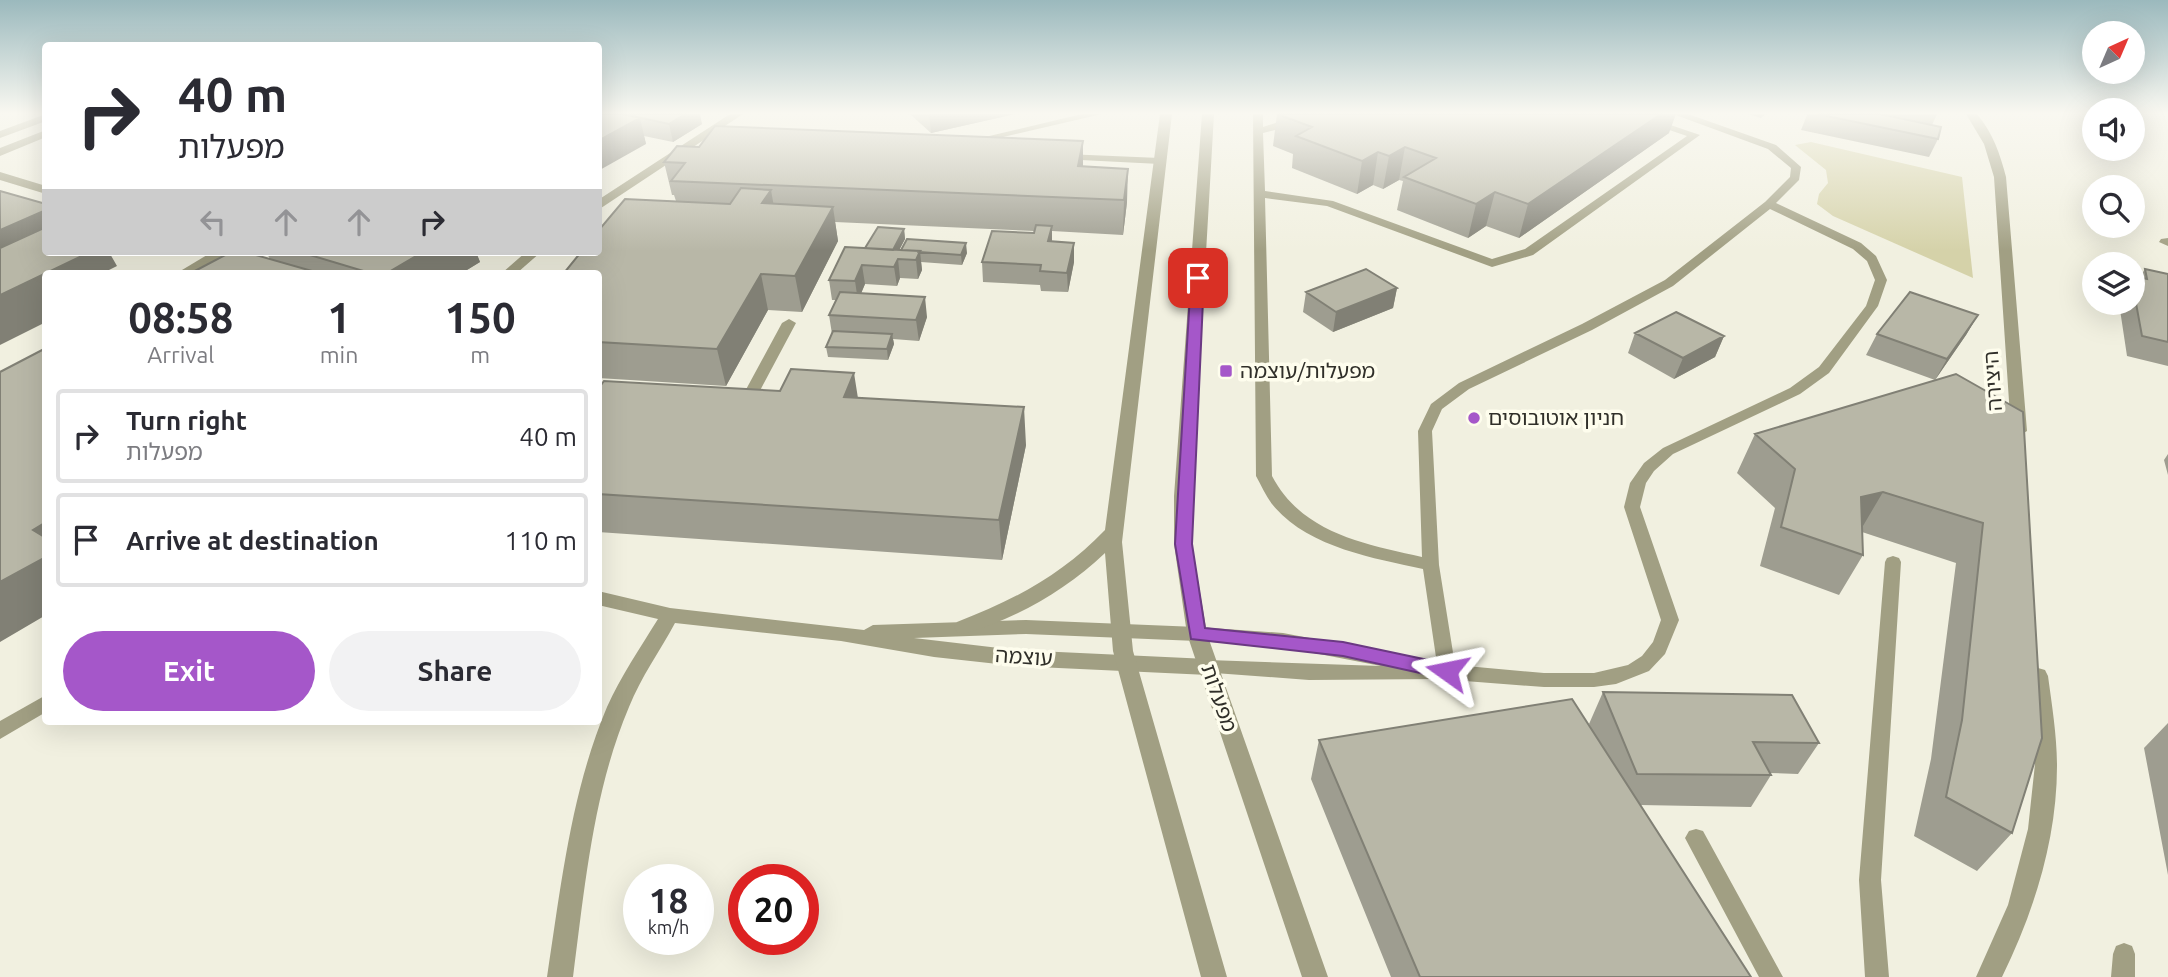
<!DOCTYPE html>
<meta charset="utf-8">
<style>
body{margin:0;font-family:Ubuntu,"Noto Sans Hebrew",sans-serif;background:#f2f2f3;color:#2b2b33;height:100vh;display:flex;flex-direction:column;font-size:26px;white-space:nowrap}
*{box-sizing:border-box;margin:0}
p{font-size:23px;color:#7c7c81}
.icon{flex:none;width:38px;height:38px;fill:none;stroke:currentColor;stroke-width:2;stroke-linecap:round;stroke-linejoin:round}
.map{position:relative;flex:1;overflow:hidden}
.panel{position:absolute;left:42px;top:270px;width:560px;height:455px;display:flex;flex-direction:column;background:#fff;border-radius:7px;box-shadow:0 7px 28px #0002}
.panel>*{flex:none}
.guide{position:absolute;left:42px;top:42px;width:560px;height:214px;border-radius:7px;box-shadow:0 7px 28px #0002;background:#fff;color:#2b2b33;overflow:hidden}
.needle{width:46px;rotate:44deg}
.buttons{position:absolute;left:2082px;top:21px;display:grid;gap:14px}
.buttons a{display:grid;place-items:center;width:63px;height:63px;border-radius:50%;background:#fff;box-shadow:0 7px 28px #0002;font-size:35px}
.speed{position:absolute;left:623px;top:864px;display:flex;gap:14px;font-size:35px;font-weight:700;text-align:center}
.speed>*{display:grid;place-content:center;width:91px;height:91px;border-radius:50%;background:#fff;box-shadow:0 7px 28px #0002;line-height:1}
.speed small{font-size:18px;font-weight:400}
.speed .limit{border:10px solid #d22;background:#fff;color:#111}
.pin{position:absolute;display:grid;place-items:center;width:60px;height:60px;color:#fff;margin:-30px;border-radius:14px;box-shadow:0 4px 10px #0006}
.me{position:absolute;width:77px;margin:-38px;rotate:282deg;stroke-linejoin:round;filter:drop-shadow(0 0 5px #0008)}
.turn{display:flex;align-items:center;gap:24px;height:147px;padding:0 21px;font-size:32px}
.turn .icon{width:91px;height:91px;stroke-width:2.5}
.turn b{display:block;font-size:49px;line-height:60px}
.lanes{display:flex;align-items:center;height:66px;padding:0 21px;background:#0003;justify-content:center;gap:35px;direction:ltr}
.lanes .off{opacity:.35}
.eta{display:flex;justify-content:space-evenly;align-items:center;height:119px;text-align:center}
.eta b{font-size:42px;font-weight:600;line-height:49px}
.action{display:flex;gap:14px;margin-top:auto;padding:14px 21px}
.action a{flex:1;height:80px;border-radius:42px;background:#a557c9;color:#fff;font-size:28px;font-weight:600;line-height:80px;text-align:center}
.action a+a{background:#f2f2f3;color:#2b2b33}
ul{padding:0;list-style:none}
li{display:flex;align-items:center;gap:21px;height:94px;margin:0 14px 10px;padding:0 7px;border:4px solid #e1e1e2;border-radius:7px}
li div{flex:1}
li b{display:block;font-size:26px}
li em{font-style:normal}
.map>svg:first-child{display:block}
</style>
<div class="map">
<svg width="2168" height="977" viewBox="0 0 2168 977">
<rect width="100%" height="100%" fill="#f1f0e0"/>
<!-- green -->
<path fill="#d5d2a9" d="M 1811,142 L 1962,177 L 1973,278 L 1833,216 L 1817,204 L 1819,194 L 1828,183 L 1826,170 L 1795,145 Z"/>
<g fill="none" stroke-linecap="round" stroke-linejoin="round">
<!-- service -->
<path fill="#a19f83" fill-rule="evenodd" d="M 1082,114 L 1102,114 L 973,144 L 968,141 Z
M 1253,114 L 1263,114 L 1263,127 L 1303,114 L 1316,114 L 1299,124 L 1263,133 L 1265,191 L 1333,201 L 1492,259 L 1525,249 L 1687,136 L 1622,114 L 1638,114 L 1700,135 L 1533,255 L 1492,267 L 1327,206 L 1265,198 L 1272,476 C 1302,533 1364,544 1422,557 L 1418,431 L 1431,404 L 1459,383 L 1582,324 L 1665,280 L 1765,202 L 1790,177 L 1791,168 L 1768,149 L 1673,114 L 1688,114 L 1776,145 L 1801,167 L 1799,180 L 1776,203 L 1861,243 L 1876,256 L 1887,280 L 1878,306 L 1829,373 L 1800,394 L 1673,454 L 1654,471 L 1646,483 L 1640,507 L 1679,620 L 1665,654 L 1649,671 L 1616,684 L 1594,687 L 1544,687 L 1439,679 L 1309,680 L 1201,672 L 1199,667 L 1201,662 L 1208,660 L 1381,666 L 1283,647 L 1197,641 L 1191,639 L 1188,634 L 1191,629 L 1197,627 L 1283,633 L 1420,659 L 1428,664 L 1437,664 L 1423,569 C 1373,558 1306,547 1272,504 C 1266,496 1261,485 1256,476 ZM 1770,209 L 1853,249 L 1867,261 L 1875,280 L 1866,306 L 1819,367 L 1790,388 L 1663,448 L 1644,463 L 1630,483 L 1624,507 L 1661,620 L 1653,642 L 1642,656 L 1628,665 L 1594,673 L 1544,673 L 1455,665 L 1439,565 L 1432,431 L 1442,409 L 1469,389 L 1592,330 L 1673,286 Z
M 1065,154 L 1160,158 L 1165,161 L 1160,164 L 1061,159 L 1060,157 Z
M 2168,238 L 2168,246 L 2159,242 L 2161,239 Z
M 789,319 L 796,323 L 755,400 L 748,404 L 734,402 L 732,399 L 734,396 L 743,395 L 782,323 Z
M 1893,556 L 1899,558 L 1901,562 L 1881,880 L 1889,977 L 1865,977 L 1859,880 L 1885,562 L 1887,558 Z
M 46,695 L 46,712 L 0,739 L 0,721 Z
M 1696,829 L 1703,831 L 1783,977 L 1759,977 L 1685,838 L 1689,831 Z
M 2124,943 L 2132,946 L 2135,954 L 2135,977 L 2111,977 L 2113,954 L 2116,946 Z"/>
<!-- minor -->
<path fill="#a19f83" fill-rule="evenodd" d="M 730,114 L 743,114 L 598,210 L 598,200 Z
M 1966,114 L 1977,114 C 1993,133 2000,154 2006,177 L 2027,431 L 2019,436 L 2011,431 L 1994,177 L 1984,144 Z
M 0,172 L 46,186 L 46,194 L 0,180 Z
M 212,252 L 229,252 L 194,273 L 177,273 Z
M 526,252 L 541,252 L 517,273 L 502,273 Z
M 598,591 L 670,608 L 864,630 L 873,625 L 1026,620 L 1197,627 L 1204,629 L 1207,634 L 1204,639 L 1197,641 L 1026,634 L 914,638 L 1016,650 L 1208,659 L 1215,661 L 1218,667 L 1215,673 L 1208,675 L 1016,666 L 934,657 L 841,641 L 675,623 C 660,651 641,677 629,707 C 593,792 585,886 573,977 L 547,977 C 561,886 571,792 607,707 C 621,676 640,648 658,619 L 598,605 Z
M 2038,668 L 2045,670 L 2048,676 C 2052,706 2057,736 2057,766 C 2057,839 2034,912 2002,977 L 1976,977 L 2008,905 L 2028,829 L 2035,764 L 2028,676 L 2031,670 Z"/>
<!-- tertiary -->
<path fill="#a19f83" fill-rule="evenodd" d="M 46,114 L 46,121 L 0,138 L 0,131 Z
M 1160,114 L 1172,114 L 1122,542 L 1133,651 L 1227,977 L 1201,977 L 1113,651 L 1105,553 C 1065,591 1017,618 964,634 L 957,632 L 954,627 L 957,622 C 1014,600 1062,575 1105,530 Z
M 1202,114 L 1214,114 L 1192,496 L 1192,544 L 1207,634 L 1328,977 L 1302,977 L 1187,634 L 1174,544 L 1174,496 Z
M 46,130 L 46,137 L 0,156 L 0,148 Z"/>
</g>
<!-- wall -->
<path fill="#9e9d90" d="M 598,114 L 702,124 L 673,142 L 644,136 L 646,144 Z
M 910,114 L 1015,114 L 931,133 Z
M 1277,114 L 1669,133 L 1519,238 L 1486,226 L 1468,238 L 1397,210 L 1403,181 L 1399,180 L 1383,189 L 1373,185 L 1357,194 L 1292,168 L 1293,154 L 1273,146 Z
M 1748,114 L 1766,114 L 1761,118 Z
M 1804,114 L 1937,114 L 1932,125 L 1938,139 L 1929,157 L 1801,130 L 1807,115 Z
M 1083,141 L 1083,167 L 1127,202 L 1123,235 L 1052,231 L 1052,241 L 1074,243 L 1074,262 L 1068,292 L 1041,291 L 1040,285 L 983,282 L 982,262 L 1034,233 L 1034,231 L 835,222 L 838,241 L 802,312 L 768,310 L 726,386 L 598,378 L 598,273 L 676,201 L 674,195 L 672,195 L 664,162 L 699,147 Z
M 904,229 L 905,239 L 899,250 L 967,253 L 962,265 L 921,262 L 922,270 L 918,279 L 900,278 L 897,286 L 865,284 L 861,293 L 927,317 L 919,341 L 893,339 L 894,344 L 888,360 L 828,357 L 826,347 L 832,334 L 829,315 L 836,300 L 832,300 L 829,280 L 865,248 Z
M 266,252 L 476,252 L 480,262 L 462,273 L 191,273 L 270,259 Z
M 2145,269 L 2168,274 L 2168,366 L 2127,356 L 2119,303 L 2133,303 L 2133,276 L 2139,278 Z
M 1397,288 L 1393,308 L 1333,332 L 1303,312 L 1306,292 Z
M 1978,315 L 1966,335 L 1935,380 L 1866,355 L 1877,334 Z
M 1635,333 L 1724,336 L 1715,357 L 1674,379 L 1628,353 Z
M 598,389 L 858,397 L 1026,445 L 1002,560 L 598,532 Z
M 2023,412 L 2012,833 L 1977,871 L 1914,836 L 1931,759 L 1956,563 L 1862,532 L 1863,555 L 1839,595 L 1760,566 L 1775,508 L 1737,473 L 1755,434 Z
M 2168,454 L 2168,475 L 2164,460 Z
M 1603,692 L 1819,743 L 1798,774 L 1770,773 L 1771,775 L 1751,807 L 1640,805 L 1751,977 L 1391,977 L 1311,779 L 1319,740 L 1591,728 L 1589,724 Z
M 2168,723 L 2168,875 L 2144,748 Z"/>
<!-- shaded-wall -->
<path fill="#818075" d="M 685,114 L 700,114 L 702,124 L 673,142 L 669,124 Z
M 929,114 L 1015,114 L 931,133 Z
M 1661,114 L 1676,114 L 1669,133 L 1519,238 L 1528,204 Z
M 640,118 L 646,144 L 598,171 L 598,141 Z
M 1083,141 L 1083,173 L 1078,200 L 1078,166 Z
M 1405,147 L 1399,180 L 1383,189 L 1389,156 Z
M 1378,152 L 1373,185 L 1357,194 L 1362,161 Z
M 1128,169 L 1127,202 L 1123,235 L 1124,200 Z
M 771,190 L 777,224 L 762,203 Z
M 1495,192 L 1486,226 L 1468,238 L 1476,204 Z
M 833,207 L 838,241 L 802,312 L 795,276 Z
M 46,210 L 46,252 L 0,276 L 0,230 Z
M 1052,226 L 1052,245 L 1048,241 Z
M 904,229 L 905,239 L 894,260 L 892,250 Z
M 966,243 L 967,253 L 962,265 L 961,255 Z
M 1074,243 L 1074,262 L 1068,292 L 1067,273 Z
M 920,251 L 922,270 L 918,279 L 916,260 Z
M 63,252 L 109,252 L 117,266 L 103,273 L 46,273 Z
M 423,252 L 476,252 L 480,262 L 462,273 L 387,273 Z
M 898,259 L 900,278 L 897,286 L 894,267 Z
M 862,265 L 865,284 L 858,301 L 855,281 Z
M 46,273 L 46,322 L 0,345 L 0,295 Z
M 761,274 L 768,310 L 726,386 L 717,349 Z
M 1397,288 L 1393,308 L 1333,332 L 1336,312 Z
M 925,297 L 927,317 L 919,341 L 916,320 Z
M 1978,315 L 1966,335 L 1935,380 L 1947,359 Z
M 892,334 L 894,344 L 888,360 L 887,349 Z
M 1724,336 L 1715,357 L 1674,379 L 1683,358 Z
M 854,373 L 860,411 L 844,397 Z
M 1024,407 L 1026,445 L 1002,560 L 999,520 Z
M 1883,492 L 1860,531 L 1861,497 Z
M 46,522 L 46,546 L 33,530 Z
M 46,557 L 46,615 L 0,642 L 0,582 Z"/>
<!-- building -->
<path fill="#b8b7a7" stroke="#818075" stroke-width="2" d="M 598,114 L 623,114 L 640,118 L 598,141 Z
M 623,114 L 685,114 L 669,124 Z
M 1277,114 L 1661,114 L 1528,204 L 1495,192 L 1476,204 L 1404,177 L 1436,158 L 1405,147 L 1389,156 L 1378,152 L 1362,161 L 1296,136 L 1312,127 Z
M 1817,114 L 1880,114 L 1941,127 L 1938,139 Z
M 715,126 L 1083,141 L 1078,166 L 1128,169 L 1124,200 L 671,181 L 685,163 L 664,162 L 677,146 L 699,147 Z
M 741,188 L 771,190 L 762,203 L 833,207 L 795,276 L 761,274 L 717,349 L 598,342 L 598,273 L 564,273 L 581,252 L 598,252 L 598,231 L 625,199 L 730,204 Z
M 0,191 L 46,204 L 46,210 L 0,230 Z
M 1036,225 L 1052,226 L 1048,241 L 1074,243 L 1067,273 L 1040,271 L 1041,265 L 982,262 L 992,231 L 1034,233 Z
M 46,227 L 46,252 L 75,252 L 84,255 L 0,295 L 0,248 Z
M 878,227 L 904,229 L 893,250 L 865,248 Z
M 907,239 L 966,243 L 961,255 L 919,252 L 920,251 L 901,250 Z
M 845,247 L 920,251 L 916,260 L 898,259 L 894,267 L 862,265 L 855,281 L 829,280 Z
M 231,252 L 245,252 L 319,273 L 191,273 Z
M 300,252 L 423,252 L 387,273 L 370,273 Z
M 1366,269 L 1397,288 L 1336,312 L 1306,292 Z
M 2145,269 L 2168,274 L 2168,342 L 2142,336 L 2133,287 L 2133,276 L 2147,279 Z
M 840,292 L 925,297 L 916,320 L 829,315 Z
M 1910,292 L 1978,315 L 1947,359 L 1877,334 Z
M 1676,312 L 1724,336 L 1683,358 L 1635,333 Z
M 833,331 L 892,334 L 887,349 L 826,347 Z
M 46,348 L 46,522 L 33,530 L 46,538 L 46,557 L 0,582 L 0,372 Z
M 791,369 L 854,373 L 844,397 L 1024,407 L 999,520 L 598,494 L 598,389 L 604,381 L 780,391 Z
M 1956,374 L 2023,412 L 2042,738 L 2012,833 L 1946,797 L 1962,720 L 1983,523 L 1883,492 L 1861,497 L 1863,555 L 1781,527 L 1795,469 L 1755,434 Z
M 1603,692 L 1792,695 L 1819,743 L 1753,742 L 1771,775 L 1637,774 Z
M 1572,699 L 1751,977 L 1420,977 L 1319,740 Z"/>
<!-- sky -->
<linearGradient id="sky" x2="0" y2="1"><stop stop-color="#9bb9bd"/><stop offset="0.45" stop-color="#f9f8f1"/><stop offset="1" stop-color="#f9f8f1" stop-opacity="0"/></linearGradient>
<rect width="2168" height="251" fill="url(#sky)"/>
<!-- route -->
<path fill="#a557c9" stroke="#6b3983" stroke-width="2" d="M 1198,274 L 1204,278 L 1192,544 L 1205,628 L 1343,642 L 1447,664 L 1456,671 L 1453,677 L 1447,679 L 1343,656 L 1191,639 L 1175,544 L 1191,278 Z"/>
<!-- markers -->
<g fill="#a557c9" stroke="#fefded" stroke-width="2.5">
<rect x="1219" y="364" width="14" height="14" rx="3.5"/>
<circle cx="1474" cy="418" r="7"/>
</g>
<g text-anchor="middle" stroke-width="7" stroke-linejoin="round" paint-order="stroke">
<!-- poi labels -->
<g font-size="21" fill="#302f29" stroke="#fefded" text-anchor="start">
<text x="1240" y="378">מפעלות/עוצמה</text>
<text x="1488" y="425">חניון אוטובוסים</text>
</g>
<!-- street labels -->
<g font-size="21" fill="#302f29" stroke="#fefded">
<text transform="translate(1993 381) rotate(-94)" y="7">היצירה</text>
<text transform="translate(1024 657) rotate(4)" y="7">עוצמה</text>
<text transform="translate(1219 698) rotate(71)" y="7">מפעלות</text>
</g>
</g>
</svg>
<div class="buttons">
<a><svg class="needle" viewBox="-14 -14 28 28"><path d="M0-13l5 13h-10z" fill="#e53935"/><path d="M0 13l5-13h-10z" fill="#7c7c81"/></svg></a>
<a><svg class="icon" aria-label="sound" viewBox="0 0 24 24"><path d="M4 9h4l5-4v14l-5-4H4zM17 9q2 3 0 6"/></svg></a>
<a><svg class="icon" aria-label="search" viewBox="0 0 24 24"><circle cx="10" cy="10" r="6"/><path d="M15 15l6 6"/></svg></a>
<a><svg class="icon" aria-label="layers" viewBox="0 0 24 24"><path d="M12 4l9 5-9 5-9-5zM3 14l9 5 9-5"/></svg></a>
</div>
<div class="speed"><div>18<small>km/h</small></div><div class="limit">20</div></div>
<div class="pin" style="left:1198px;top:278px;background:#d93025"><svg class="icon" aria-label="arrive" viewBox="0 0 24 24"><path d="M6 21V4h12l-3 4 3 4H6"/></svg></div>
<svg class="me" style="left:1447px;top:671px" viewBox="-20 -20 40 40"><path d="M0-17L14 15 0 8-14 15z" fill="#a557c9" stroke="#fff" stroke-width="4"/></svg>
<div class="guide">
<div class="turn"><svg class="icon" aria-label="right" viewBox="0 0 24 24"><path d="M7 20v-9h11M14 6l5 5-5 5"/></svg><div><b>40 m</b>מפעלות</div></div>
<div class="lanes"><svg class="icon off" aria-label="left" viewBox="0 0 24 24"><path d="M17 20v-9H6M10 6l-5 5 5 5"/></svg><svg class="icon off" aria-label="ahead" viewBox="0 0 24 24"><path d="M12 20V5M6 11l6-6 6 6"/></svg><svg class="icon off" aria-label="ahead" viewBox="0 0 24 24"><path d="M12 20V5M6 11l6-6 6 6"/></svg><svg class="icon" aria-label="right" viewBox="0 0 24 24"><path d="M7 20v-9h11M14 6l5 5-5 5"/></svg></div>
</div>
<section class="panel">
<div class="eta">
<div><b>08:58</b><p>Arrival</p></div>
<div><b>1</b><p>min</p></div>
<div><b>150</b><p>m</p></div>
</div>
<ul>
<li><svg class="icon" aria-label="right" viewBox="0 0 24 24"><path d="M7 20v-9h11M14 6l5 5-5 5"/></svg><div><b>Turn right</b><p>מפעלות</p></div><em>40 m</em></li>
<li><svg class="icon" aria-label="arrive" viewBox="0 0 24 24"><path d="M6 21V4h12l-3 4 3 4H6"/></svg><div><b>Arrive at destination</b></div><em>110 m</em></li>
</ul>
<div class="action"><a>Exit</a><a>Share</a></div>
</section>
</div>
